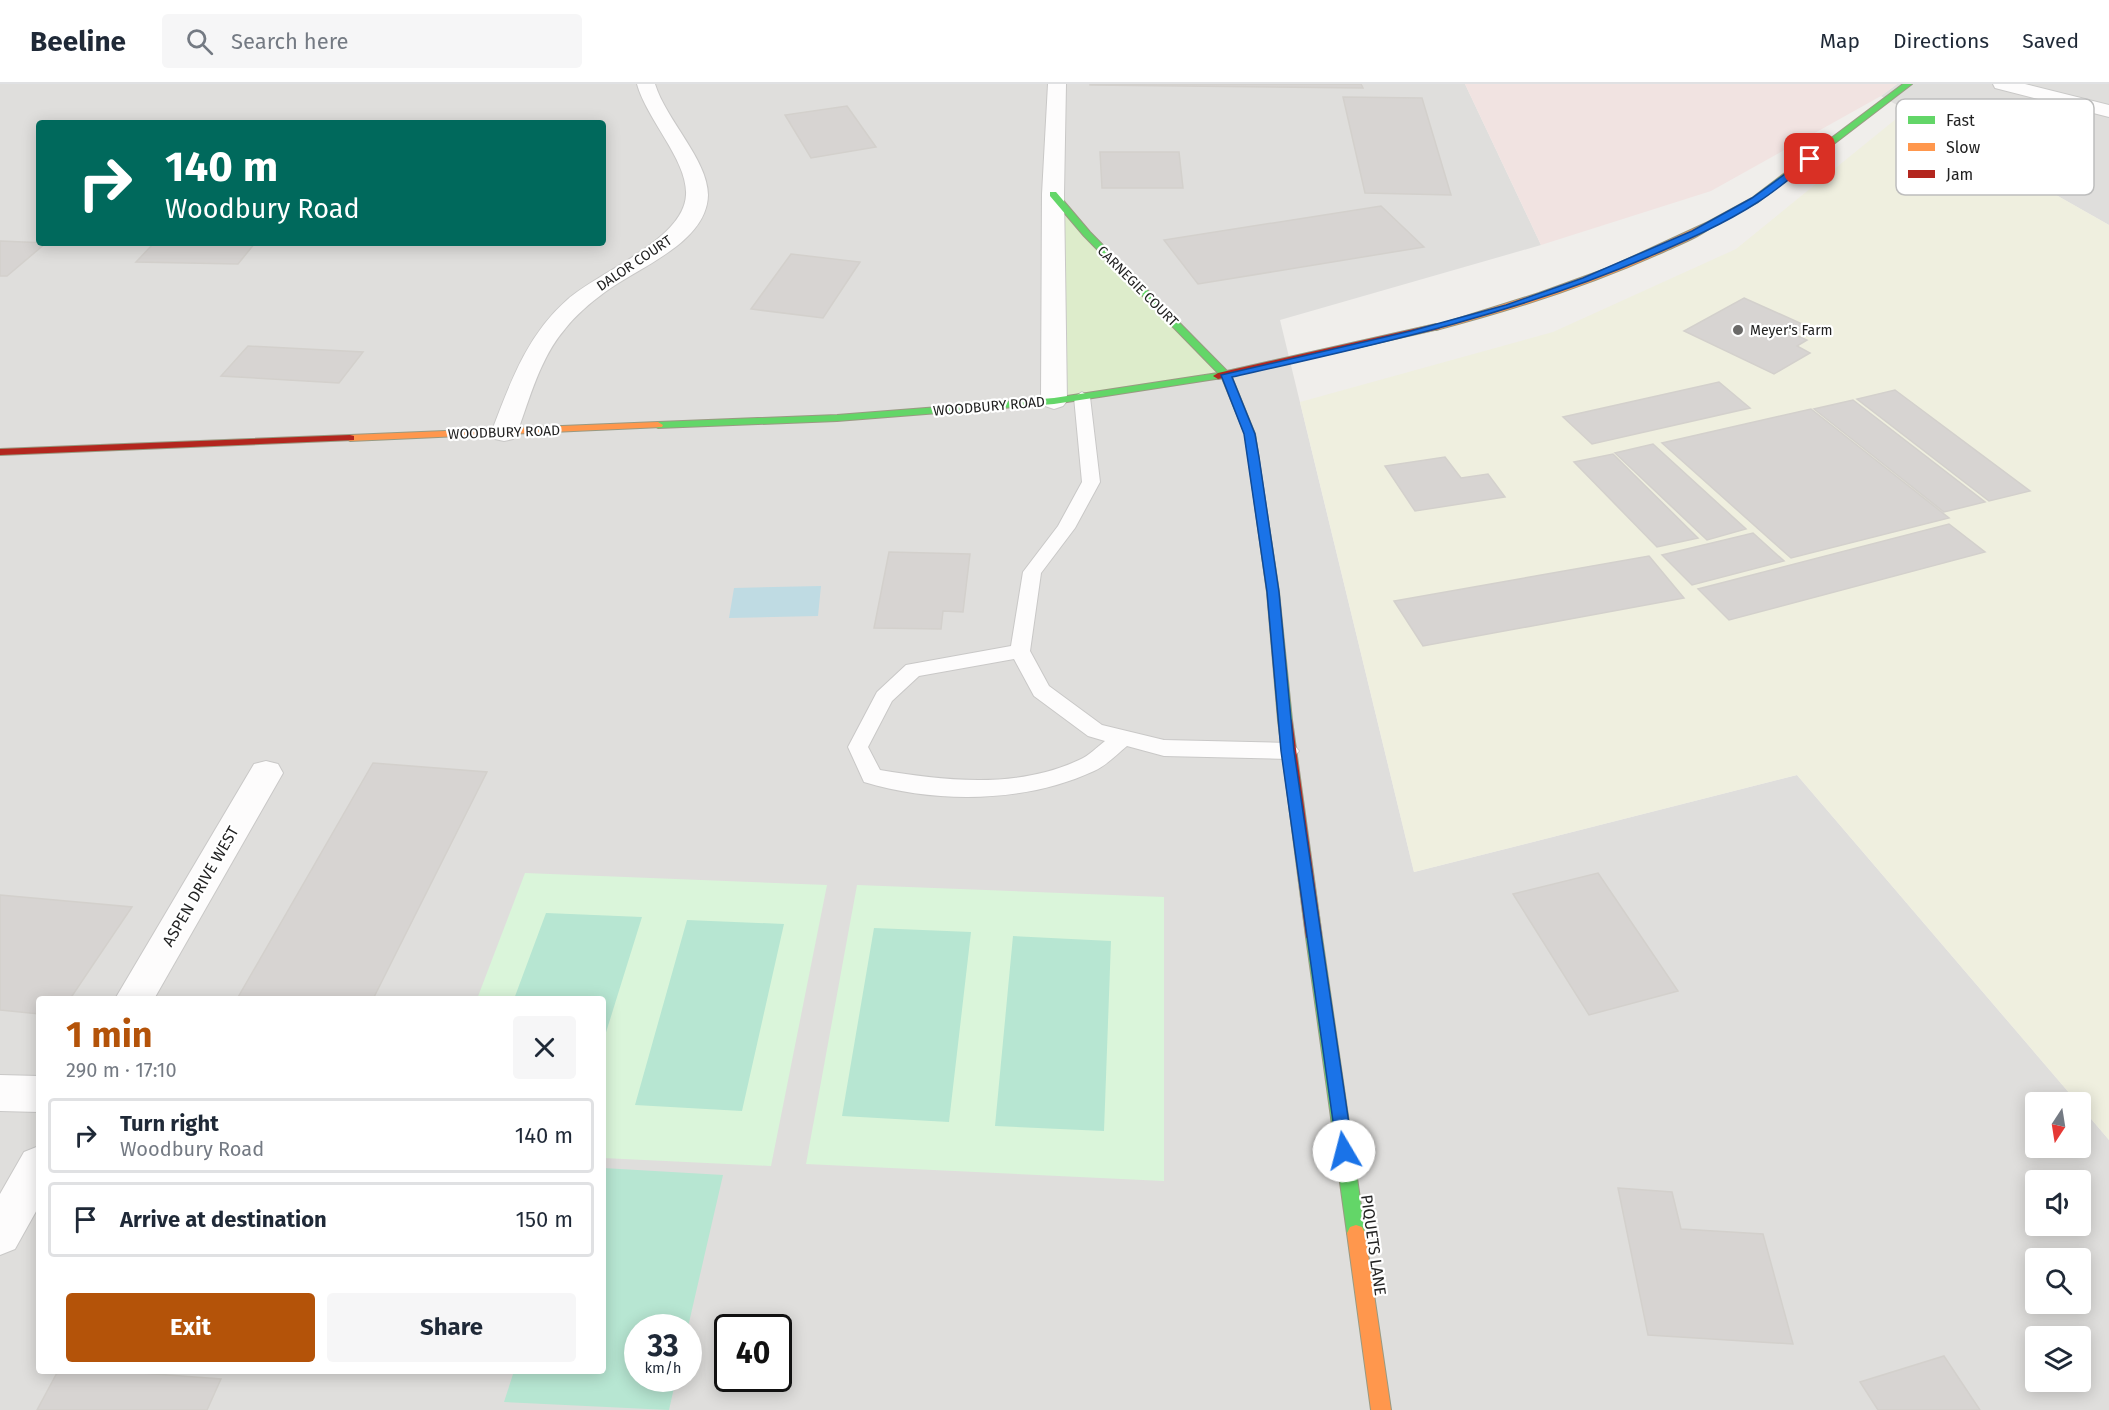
<!DOCTYPE html>
<meta charset="utf-8">
<style>
body{margin:0;font-family:"Fira Sans",sans-serif;background:#f6f6f7;color:#1f2937;height:100vh;display:flex;flex-direction:column;font-size:22px;white-space:nowrap}
*{box-sizing:border-box;margin:0}
p{font-size:20px;color:#747a83}
.icon{flex:none;width:33px;height:33px;fill:none;stroke:currentColor;stroke-width:2;stroke-linecap:round;stroke-linejoin:round}
.map{position:relative;flex:1;overflow:hidden}
.drawer{position:absolute;left:36px;top:912px;width:570px;height:378px;display:flex;flex-direction:column;background:#fff;border-radius:6px;box-shadow:0 3px 15px #0003}
.drawer>*{flex:none}
.top-card{position:absolute;left:36px;top:36px;width:570px;height:126px;border-radius:6px;box-shadow:0 3px 15px #0003;background:#00695c;color:#fff;overflow:hidden}
.needle{width:39px;rotate:192deg}
.controls{position:absolute;left:2025px;top:1008px;display:grid;gap:12px}
.controls a{display:grid;place-items:center;width:66px;height:66px;border-radius:6px;background:#fff;box-shadow:0 3px 15px #0003;font-size:30px}
.speed{position:absolute;left:624px;top:1230px;display:flex;gap:12px;font-size:30px;font-weight:700;text-align:center}
.speed>*{display:grid;place-content:center;width:78px;height:78px;border-radius:50%;background:#fff;box-shadow:0 3px 15px #0003;line-height:1}
.speed small{font-size:15px;font-weight:400}
.speed .limit{border:3px solid #111;border-radius:9px;background:#fff;color:#111}
.pin{position:absolute;display:grid;place-items:center;width:51px;height:51px;color:#fff;margin:-26px;border-radius:12px;box-shadow:0 3px 9px #0006}
.me{position:absolute;width:66px;margin:-33px;rotate:352deg;stroke-linejoin:round;filter:drop-shadow(0 0 4px #0008)}
.turn{display:flex;align-items:center;gap:21px;height:126px;padding:0 30px;font-size:27px}
.turn .icon{width:78px;height:78px;stroke-width:2.5}
.turn b{display:block;font-size:42px;line-height:51px}
.round{display:grid;place-items:center;flex:none;width:63px;height:63px;border-radius:6px;background:#f6f6f7}
.head{display:flex;align-items:center;justify-content:space-between;height:102px;padding:0 30px}
h1{font-size:36px;font-weight:700;line-height:45px;color:#b45309}
.action{display:flex;gap:12px;margin-top:auto;padding:12px 30px}
.action a{flex:1;height:69px;border-radius:6px;background:#b45309;color:#fff;font-size:24px;font-weight:700;line-height:69px;text-align:center}
.action a+a{background:#f6f6f7;color:#1f2937}
ul{padding:0;list-style:none}
li{display:flex;align-items:center;gap:18px;height:75px;margin:0 12px 9px;padding:0 18px;border:3px solid #e0e1e3;border-radius:6px}
li div{flex:1}
li b{display:block;font-size:22px}
li em{font-style:normal}
header{display:flex;align-items:center;gap:36px;box-sizing:border-box;height:84px;padding:0 30px;background:#fff;border-bottom:2px solid #e0e1e3}
header strong{font-size:28px}
nav{display:flex;gap:33px;margin-inline-start:auto;font-size:21px}
.search{width:420px;height:54px;background:#f6f6f7;display:flex;align-items:center;gap:15px;box-sizing:border-box;padding:0 21px;border-radius:6px;color:#747a83;font-size:22px}
.map>svg:first-child{display:block}
</style>
<header>
<strong>Beeline</strong>
<div class="search"><svg class="icon" aria-label="search" viewBox="0 0 24 24"><circle cx="10" cy="10" r="6"/><path d="M15 15l6 6"/></svg>Search here</div>
<nav><a>Map</a><a>Directions</a><a>Saved</a></nav>
</header>
<div class="map">
<svg width="2109" height="1326" viewBox="0 0 2109 1326">
<rect width="100%" height="100%" fill="#f0eeeb"/>
<!-- residential -->
<path fill="#dfdedc" fill-rule="evenodd" d="M 0,0 L 1465,0 L 1541,161 L 1280,236 L 1414,788 L 1797,691 L 2077,1018 L 2036,1018 L 2036,1064 L 2080,1064 L 2081,1023 L 2109,1056 L 2109,1326 L 0,1326 ZM 39,39 L 603,39 L 603,159 L 39,159 ZM 39,915 L 603,915 L 603,1287 L 39,1287 ZM 2036,1096 L 2080,1096 L 2080,1142 L 2036,1142 ZM 2036,1174 L 2080,1174 L 2080,1220 L 2036,1220 ZM 638,1244 L 688,1244 L 688,1294 L 638,1294 ZM 728,1244 L 778,1244 L 778,1294 L 728,1294 ZM 2036,1252 L 2080,1252 L 2080,1298 L 2036,1298 Z
M 1897,0 L 2109,0 L 2109,141 L 1881,12 Z"/>
<!-- commercial -->
<path fill="#f1e3e1" d="M 1465,0 L 1897,0 L 1881,12 L 1711,107 L 1541,161 Z"/>
<!-- farmland -->
<path fill="#efefdf" d="M 1907,26 L 2109,141 L 2109,1056 L 2081,1023 L 2080,1018 L 2077,1018 L 1797,691 L 1414,788 L 1300,318 L 1553,248 L 1736,165 Z"/>
<!-- grass -->
<path fill="#ddeccb" d="M 1056,118 L 1220,289 L 1057,313 Z"/>
<!-- park -->
<path fill="#daf5da" d="M 525,789 L 827,801 L 771,1082 L 603,1074 L 603,915 L 477,915 Z
M 857,801 L 1164,813 L 1164,1097 L 806,1080 Z"/>
<!-- pitch -->
<path fill="#b7e6d2" d="M 546,829 L 642,833 L 603,958 L 603,915 L 514,915 Z
M 687,836 L 784,840 L 742,1027 L 635,1021 Z
M 874,844 L 971,848 L 949,1038 L 842,1032 Z
M 1013,852 L 1111,857 L 1104,1047 L 995,1042 Z
M 603,1084 L 723,1091 L 688,1243 L 638,1244 L 638,1294 L 676,1295 L 669,1326 L 504,1318 L 514,1287 L 603,1287 Z"/>
<!-- water -->
<path fill="#bfdbe3" d="M 821,502 L 818,532 L 729,534 L 734,504 Z"/>
<!-- building -->
<path fill="#d7d4d2" stroke="#d3d0cc" stroke-width="1.5" d="M 1361,0 L 1363,4 L 1090,1 L 1090,0 Z
M 1343,13 L 1422,14 L 1451,111 L 1365,109 Z
M 847,22 L 876,63 L 811,74 L 785,31 Z
M 1100,68 L 1179,68 L 1183,104 L 1102,104 Z
M 1381,122 L 1424,163 L 1198,200 L 1164,156 Z
M 0,157 L 46,159 L 7,192 L 0,192 Z
M 154,159 L 255,159 L 238,180 L 136,178 Z
M 791,170 L 860,178 L 823,234 L 751,225 Z
M 1744,214 L 1809,243 L 1796,251 L 1807,256 L 1797,262 L 1810,269 L 1774,290 L 1684,247 Z
M 248,262 L 363,268 L 339,299 L 221,292 Z
M 1719,298 L 1750,324 L 1592,360 L 1563,333 Z
M 1895,306 L 2030,407 L 1989,417 L 1857,315 Z
M 1853,316 L 1985,418 L 1944,428 L 1814,325 Z
M 1811,325 L 1949,434 L 1791,474 L 1662,359 Z
M 1653,360 L 1746,445 L 1707,456 L 1615,369 Z
M 1613,370 L 1698,454 L 1657,463 L 1574,378 Z
M 1445,373 L 1461,394 L 1488,390 L 1505,413 L 1415,427 L 1385,382 Z
M 1949,440 L 1985,468 L 1729,536 L 1698,505 Z
M 1753,449 L 1784,477 L 1692,501 L 1662,471 Z
M 889,468 L 970,470 L 963,528 L 943,527 L 941,545 L 874,544 Z
M 1649,472 L 1684,514 L 1423,562 L 1394,517 Z
M 373,679 L 487,688 L 373,915 L 237,915 Z
M 1598,789 L 1678,907 L 1589,931 L 1513,810 Z
M 0,811 L 132,823 L 70,915 L 39,915 L 39,930 L 0,926 Z
M 1618,1104 L 1672,1108 L 1681,1145 L 1763,1150 L 1793,1260 L 1648,1251 Z
M 1944,1272 L 1980,1326 L 1878,1326 L 1860,1298 Z
M 58,1287 L 114,1287 L 221,1295 L 207,1326 L 37,1326 Z"/>
<g fill="none" stroke-linecap="round" stroke-linejoin="round">
<defs>
<path id="lane" d="M 1082,308 L 1090,313 L 1100,398 L 1075,444 L 1041,489 L 1030,567 L 1049,602 L 1102,641 L 1164,656 L 1288,659 L 1295,662 L 1299,667 L 1295,672 L 1288,675 L 1164,672 L 1127,662 C 1117,670 1106,682 1094,687 C 1025,719 937,720 864,698 L 848,663 L 877,608 L 906,581 L 1011,562 L 1023,488 L 1058,442 L 1082,398 L 1074,313 ZM 1014,575 L 1034,612 L 1088,652 L 1105,657 C 1097,663 1089,672 1079,676 C 1017,705 945,697 880,686 L 868,663 L 892,617 L 919,592 Z"/>
<path id="street" d="M 637,0 L 655,0 C 666,36 708,76 708,111 C 707,159 637,184 605,208 C 590,219 576,231 565,245 C 540,274 530,314 517,349 L 513,355 L 504,357 L 495,355 L 491,349 C 510,300 526,252 567,216 C 598,188 684,156 686,111 C 688,77 647,36 637,0 Z
M 1048,0 L 1066,0 L 1064,110 L 1067,317 L 1063,322 L 1054,325 L 1045,322 L 1041,317 L 1042,110 Z
M 1993,0 L 2025,0 L 2109,21 L 2109,33 L 1995,4 Z
M 266,677 L 278,680 L 283,689 L 154,915 L 115,915 L 254,680 Z
M 0,991 L 39,992 L 39,1028 L 0,1027 Z
M 39,1062 L 39,1122 L 15,1165 L 0,1171 L 0,1110 L 24,1068 Z"/>
<path id="fast" d="M 1903,0 L 1912,0 L 1758,118 L 1714,142 L 1708,142 L 1708,138 L 1752,114 Z
M 1050,108 L 1056,108 L 1090,148 L 1231,291 L 1255,350 L 1279,508 L 1292,636 L 1290,639 L 1285,641 L 1278,636 L 1267,508 L 1245,350 L 1222,294 L 1054,320 L 837,337 L 658,344 L 653,341 L 658,338 L 837,331 L 1054,314 L 1218,289 L 1084,152 L 1050,112 Z
M 1314,847 L 1319,849 L 1322,853 L 1365,1149 L 1362,1155 L 1356,1157 L 1350,1155 L 1347,1149 L 1306,853 L 1309,849 Z"/>
<path id="slow" d="M 1708,138 L 1715,140 C 1702,152 1680,160 1663,168 C 1590,201 1513,226 1436,246 L 1431,243 L 1539,209 L 1608,184 Z
M 658,338 L 663,341 L 662,343 L 350,357 L 345,354 L 350,351 Z
M 1356,1141 L 1362,1143 L 1365,1149 L 1391,1326 L 1371,1326 L 1347,1149 L 1350,1143 Z"/>
<path id="jam" d="M 1436,240 L 1441,243 L 1439,245 L 1218,295 L 1213,292 L 1218,289 Z
M 350,351 L 354,352 L 354,356 L 0,371 L 0,365 Z
M 1285,631 L 1292,636 L 1322,853 L 1319,857 L 1314,859 L 1309,857 L 1306,853 L 1278,636 Z"/>
</defs>
<!-- lane casing -->
<use href="#lane" stroke="#c9c8c7" stroke-width="2"/>
<!-- street casing -->
<use href="#street" stroke="#c9c8c7" stroke-width="2"/>
<!-- fast casing -->
<use href="#fast" stroke="#999a82" stroke-width="2"/>
<!-- slow casing -->
<use href="#slow" stroke="#999a82" stroke-width="2"/>
<!-- jam casing -->
<use href="#jam" stroke="#999a82" stroke-width="2"/>
<!-- lane -->
<use href="#lane" fill="#fdfcfc" fill-rule="evenodd"/>
<!-- street -->
<use href="#street" fill="#fdfcfc" fill-rule="evenodd"/>
<!-- fast -->
<use href="#fast" fill="#63d668" fill-rule="evenodd"/>
<!-- slow -->
<use href="#slow" fill="#ff974d" fill-rule="evenodd"/>
<!-- jam -->
<use href="#jam" fill="#b3261e" fill-rule="evenodd"/>
</g>
<!-- route -->
<path fill="#1a73e8" stroke="#114b97" stroke-width="1.5" d="M 1810,72 L 1813,77 C 1795,90 1777,106 1758,118 C 1724,140 1685,157 1648,173 C 1514,231 1374,261 1232,293 L 1255,350 L 1259,373 L 1279,508 L 1294,667 L 1353,1067 L 1350,1073 L 1344,1075 L 1338,1073 L 1281,667 L 1267,508 L 1244,350 L 1221,291 L 1411,247 L 1506,221 L 1583,194 L 1692,147 L 1752,114 Z"/>
<!-- markers -->
<circle fill="#6a6968" stroke="#fff" stroke-width="2" cx="1738" cy="246" r="6"/>
<g text-anchor="middle" stroke-width="4.5" stroke-linejoin="round" paint-order="stroke">
<!-- far-street labels -->
<g font-size="14" fill="#222" stroke="#fff">
<text transform="translate(634 179) rotate(-34)" y="5">DALOR COURT</text>
<text transform="translate(1138 202) rotate(45)" y="5">CARNEGIE COURT</text>
<text transform="translate(989 322) rotate(-5)" y="5">WOODBURY ROAD</text>
<text transform="translate(504 348) rotate(-2)" y="5">WOODBURY ROAD</text>
</g>
<!-- far-poi labels -->
<g font-size="14" fill="#222" stroke="#fff" text-anchor="start">
<text x="1750" y="251">Meyer's Farm</text>
</g>
<!-- street labels -->
<g font-size="16" fill="#222" stroke="#fff">
<text transform="translate(200 802) rotate(-60)" y="6">ASPEN DRIVE WEST</text>
<text transform="translate(1374 1161) rotate(82)" y="6">PIQUETS LANE</text>
</g>
</g>
<!-- legend -->
<rect x="1896" y="15" width="198" height="96" rx="9" fill="#fff" stroke="#bdbdbd" stroke-width="1.5"/>
<rect x="1908" y="32" width="27" height="8" fill="#63d668"/>
<rect x="1908" y="59" width="27" height="8" fill="#ff974d"/>
<rect x="1908" y="86" width="27" height="8" fill="#b3261e"/>
<g font-size="16" fill="#222">
<text x="1946" y="42">Fast</text>
<text x="1946" y="69">Slow</text>
<text x="1946" y="96">Jam</text>
</g>
</svg>
<div class="controls">
<a><svg class="needle" viewBox="-14 -14 28 28"><path d="M0-13l5 13h-10z" fill="#e53935"/><path d="M0 13l5-13h-10z" fill="#747a83"/></svg></a>
<a><svg class="icon" aria-label="sound" viewBox="0 0 24 24"><path d="M4 9h4l5-4v14l-5-4H4zM17 9q2 3 0 6"/></svg></a>
<a><svg class="icon" aria-label="search" viewBox="0 0 24 24"><circle cx="10" cy="10" r="6"/><path d="M15 15l6 6"/></svg></a>
<a><svg class="icon" aria-label="layers" viewBox="0 0 24 24"><path d="M12 4l9 5-9 5-9-5zM3 14l9 5 9-5"/></svg></a>
</div>
<div class="speed"><div>33<small>km/h</small></div><div class="limit">40</div></div>
<div class="pin" style="left:1810px;top:75px;background:#d93025"><svg class="icon" aria-label="arrive" viewBox="0 0 24 24"><path d="M6 21V4h12l-3 4 3 4H6"/></svg></div>
<svg class="me" style="left:1344px;top:1067px" viewBox="-20 -20 40 40"><circle r="19" fill="#fff"/><path d="M0-13L10 11 0 6-10 11z" fill="#1a73e8"/></svg>
<div class="top-card">
<div class="turn"><svg class="icon" aria-label="right" viewBox="0 0 24 24"><path d="M7 20v-9h11M14 6l5 5-5 5"/></svg><div><b>140 m</b>Woodbury Road</div></div>
</div>
<section class="drawer">
<div class="head"><div><h1>1 min</h1><p>290 m · 17:10</p></div><a class="round"><svg class="icon" aria-label="close" viewBox="0 0 24 24"><path d="M6 6l12 12M18 6L6 18"/></svg></a></div>
<ul>
<li><svg class="icon" aria-label="right" viewBox="0 0 24 24"><path d="M7 20v-9h11M14 6l5 5-5 5"/></svg><div><b>Turn right</b><p>Woodbury Road</p></div><em>140 m</em></li>
<li><svg class="icon" aria-label="arrive" viewBox="0 0 24 24"><path d="M6 21V4h12l-3 4 3 4H6"/></svg><div><b>Arrive at destination</b></div><em>150 m</em></li>
</ul>
<div class="action"><a>Exit</a><a>Share</a></div>
</section>
</div>
